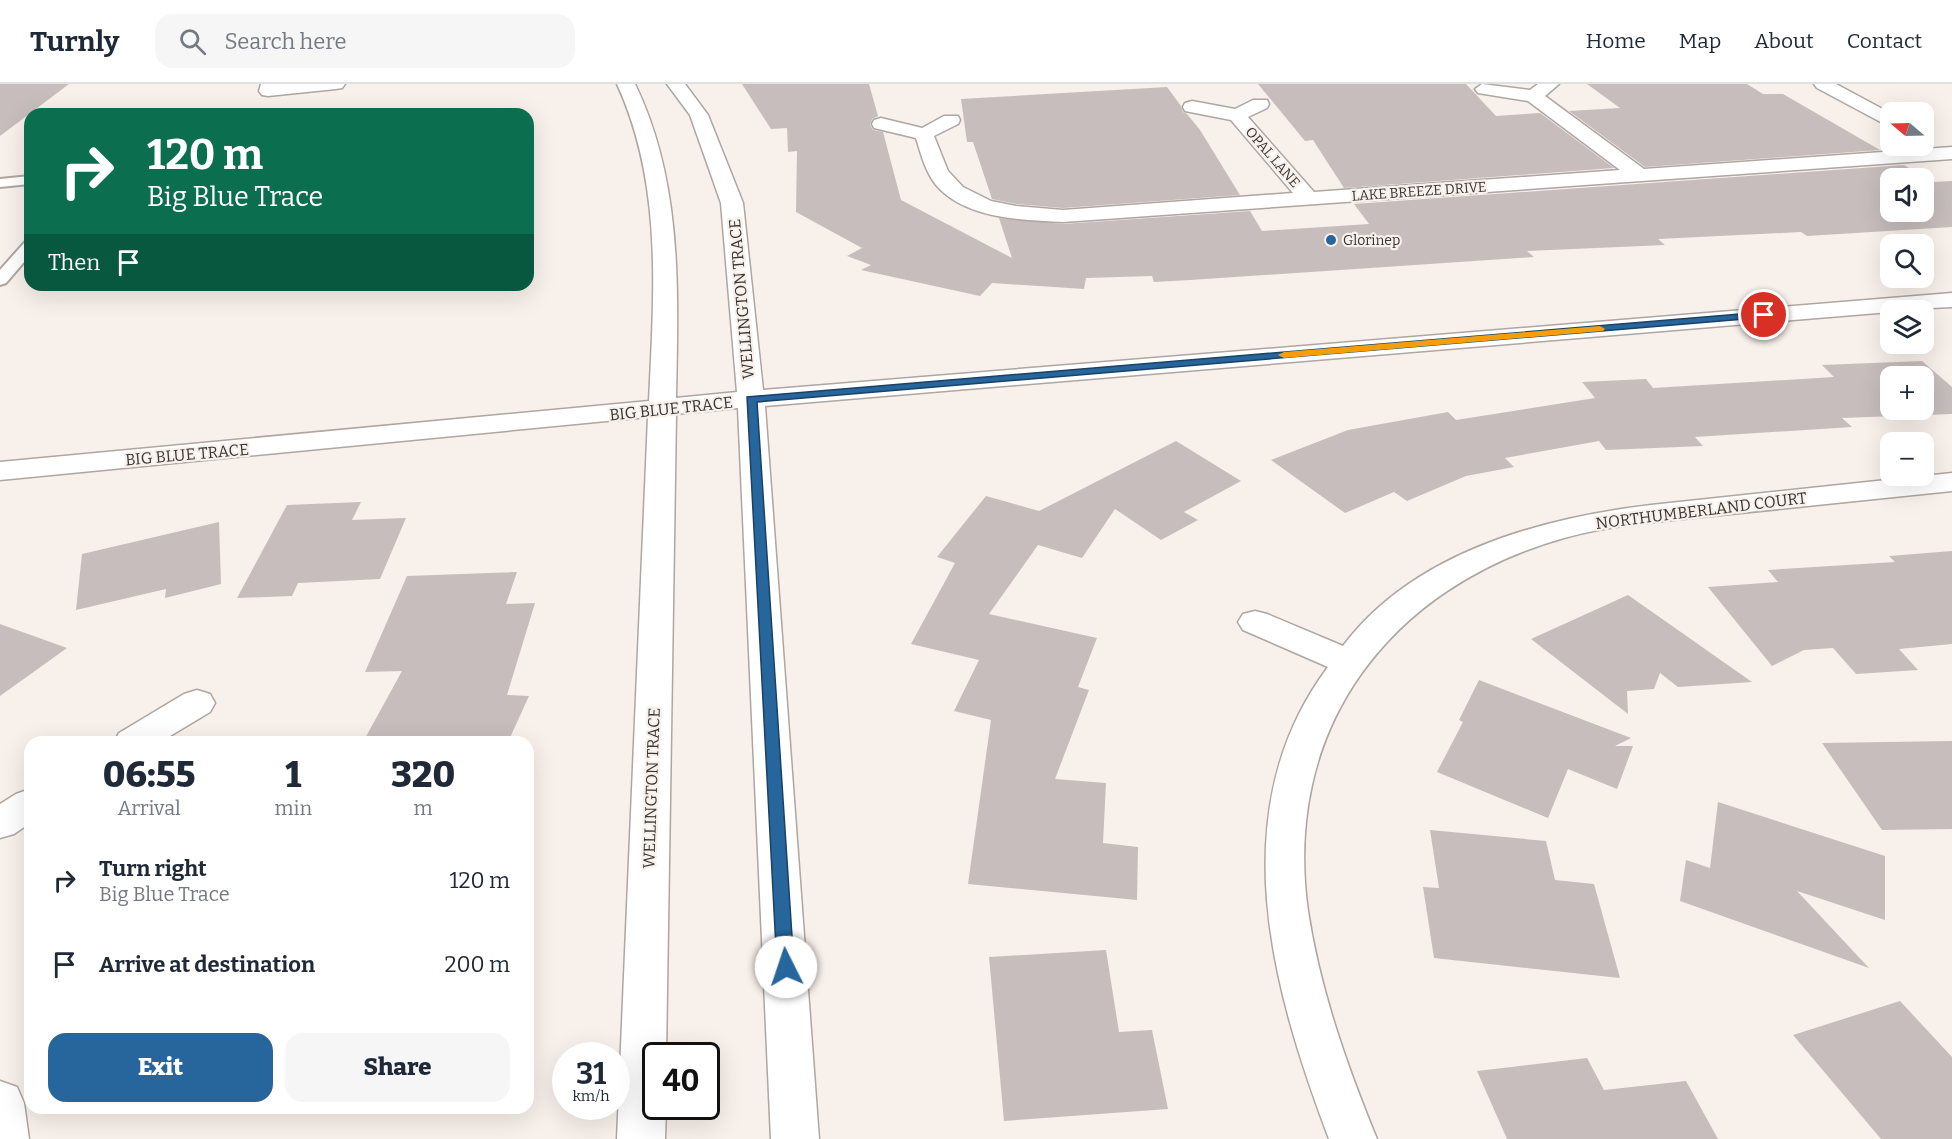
<!DOCTYPE html>
<meta charset="utf-8">
<style>
body{margin:0;font-family:Bitter,serif;background:#f6f6f7;color:#1f2937;height:100vh;display:flex;flex-direction:column;font-size:22px;white-space:nowrap}
*{box-sizing:border-box;margin:0}
p{font-size:20px;color:#747a83}
.icon{flex:none;width:33px;height:33px;fill:none;stroke:currentColor;stroke-width:2;stroke-linecap:round;stroke-linejoin:round}
.map{position:relative;flex:1;overflow:hidden}
.drawer{position:absolute;left:24px;top:652px;width:510px;height:378px;display:flex;flex-direction:column;background:#fff;border-radius:18px;box-shadow:0 6px 24px #0002}
.drawer>*{flex:none}
.guide{position:absolute;left:24px;top:24px;width:510px;height:183px;border-radius:18px;box-shadow:0 6px 24px #0002;background:#0b6e4f;color:#fff;overflow:hidden}
.needle{width:39px;rotate:289deg}
.buttons{position:absolute;left:1880px;top:18px;display:grid;gap:12px}
.buttons a{display:grid;place-items:center;width:54px;height:54px;border-radius:12px;background:#fff;box-shadow:0 6px 24px #0002;font-size:30px}
.speed{position:absolute;left:552px;top:958px;display:flex;gap:12px;font-size:30px;font-weight:700;text-align:center}
.speed>*{display:grid;place-content:center;width:78px;height:78px;border-radius:50%;background:#fff;box-shadow:0 6px 24px #0002;line-height:1}
.speed small{font-size:15px;font-weight:400}
.speed .limit{border:3px solid #111;border-radius:9px;background:#fff;color:#111}
.pin{position:absolute;display:grid;place-items:center;width:51px;height:51px;color:#fff;margin:-26px;border:3px solid #fff;border-radius:50%;box-shadow:0 2px 6px #0007}
.me{position:absolute;width:66px;margin:-33px;rotate:356deg;stroke-linejoin:round;filter:drop-shadow(0 0 4px #0008)}
.turn{display:flex;align-items:center;gap:21px;height:126px;padding:0 24px;font-size:27px}
.turn .icon{width:78px;height:78px;stroke-width:2.5}
.turn b{display:block;font-size:42px;line-height:51px}
.then{display:flex;align-items:center;height:57px;padding:0 24px;background:#0003;gap:12px;font-size:22px}
.eta{display:flex;justify-content:space-evenly;align-items:center;height:102px;text-align:center}
.eta b{font-size:36px;font-weight:800;line-height:42px}
.button{display:flex;gap:12px;margin-top:auto;padding:12px 24px}
.button a{flex:1;height:69px;border-radius:18px;background:#27669c;color:#fff;font-size:24px;font-weight:800;line-height:69px;text-align:center}
.button a+a{background:#f6f6f7;color:#1f2937}
ul{padding:0;list-style:none}
li{display:flex;align-items:center;gap:18px;height:84px;padding:0 24px}
li div{flex:1}
li b{display:block;font-size:22px}
li em{font-style:normal}
header{display:flex;align-items:center;gap:36px;box-sizing:border-box;height:84px;padding:0 30px;background:#fff;border-bottom:2px solid #e0e1e3}
header strong{font-size:28px}
nav{display:flex;gap:33px;margin-inline-start:auto;font-size:21px}
.search{width:420px;height:54px;background:#f6f6f7;display:flex;align-items:center;gap:15px;box-sizing:border-box;padding:0 21px;border-radius:18px;color:#747a83;font-size:22px}
.map>svg:first-child{display:block}
</style>
<header>
<strong>Turnly</strong>
<div class="search"><svg class="icon" aria-label="search" viewBox="0 0 24 24"><circle cx="10" cy="10" r="6"/><path d="M15 15l6 6"/></svg>Search here</div>
<nav><a>Home</a><a>Map</a><a>About</a><a>Contact</a></nav>
</header>
<div class="map">
<svg width="1952" height="1055" viewBox="0 0 1952 1055">
<rect width="100%" height="100%" fill="#f8f0eb"/>
<!-- building -->
<path fill="#c7bdbd" fill-rule="evenodd" d="M 0,0 L 69,0 L 0,52 Z
M 742,0 L 869,0 L 878,32 L 872,35 L 870,41 L 873,46 L 883,48 L 901,116 L 1012,174 L 999,134 L 1063,140 L 1250,127 L 1262,147 L 1369,140 L 1354,120 L 1904,81 L 1932,98 L 1952,97 L 1952,143 L 1807,152 L 1801,148 L 1658,155 L 1665,161 L 1527,167 L 1534,173 L 1190,196 L 1154,198 L 1152,192 L 1086,194 L 1084,205 L 992,199 L 980,212 L 861,186 L 871,181 L 847,172 L 862,164 L 796,128 L 797,67 L 788,68 L 787,44 L 771,45 ZM 1890,94 L 1923,94 L 1923,128 L 1890,128 Z
M 1258,0 L 1466,0 L 1496,32 L 1540,29 L 1614,84 L 1344,104 L 1313,56 L 1305,57 Z
M 1587,0 L 1747,0 L 1763,10 L 1783,10 L 1880,66 L 1645,83 L 1569,27 L 1620,24 Z
M 1167,3 L 1181,22 L 1183,28 L 1187,30 L 1200,46 L 1240,111 L 1063,124 L 1016,120 L 992,115 L 973,58 L 967,58 L 961,15 Z
M 1922,277 L 1952,303 L 1952,330 L 1842,334 L 1852,343 L 1695,353 L 1703,362 L 1606,366 L 1599,357 L 1505,374 L 1514,383 L 1466,392 L 1407,417 L 1394,408 L 1345,429 L 1271,376 L 1348,346 L 1448,328 L 1456,336 L 1595,314 L 1582,298 L 1646,295 L 1653,304 L 1834,293 L 1822,281 ZM 1890,292 L 1923,292 L 1923,326 L 1890,326 Z
M 1176,357 L 1241,397 L 1184,428 L 1198,436 L 1161,456 L 1115,425 L 1082,474 L 1038,461 L 989,530 L 1097,554 L 1078,603 L 1089,606 L 1055,695 L 1106,699 L 1103,759 L 1138,763 L 1137,816 L 968,800 L 991,636 L 954,627 L 979,576 L 911,560 L 955,479 L 937,473 L 986,412 L 1039,427 Z
M 361,418 L 352,436 L 406,434 L 380,495 L 298,499 L 292,512 L 237,514 L 287,421 Z
M 219,438 L 221,500 L 165,514 L 166,505 L 76,526 L 82,470 Z
M 1952,467 L 1952,560 L 1899,565 L 1918,586 L 1856,590 L 1833,564 L 1804,566 L 1772,582 L 1708,503 L 1778,498 L 1768,486 L 1895,478 L 1889,472 Z
M 517,488 L 506,520 L 535,519 L 507,611 L 529,612 L 508,658 L 363,658 L 402,587 L 365,588 L 407,492 Z
M 1628,511 L 1752,598 L 1678,603 L 1660,589 L 1654,605 L 1627,607 L 1628,630 L 1531,555 Z
M 0,540 L 67,564 L 0,612 Z
M 1479,596 L 1631,654 L 1615,662 L 1633,662 L 1617,705 L 1568,685 L 1548,734 L 1437,688 L 1463,638 L 1459,636 Z
M 1952,657 L 1952,745 L 1882,746 L 1822,659 Z
M 1718,718 L 1885,772 L 1885,836 L 1797,807 L 1869,884 L 1680,817 L 1686,776 L 1710,784 Z
M 1430,746 L 1546,757 L 1555,796 L 1594,800 L 1620,894 L 1434,874 L 1423,803 L 1439,804 Z
M 1106,866 L 1119,948 L 1152,946 L 1168,1025 L 1004,1037 L 989,873 Z
M 1900,917 L 1952,973 L 1952,1055 L 1881,1055 L 1793,951 Z
M 1587,974 L 1604,1006 L 1686,997 L 1718,1055 L 1507,1055 L 1477,987 Z"/>
<g fill="none" stroke-linecap="round" stroke-linejoin="round">
<defs>
<path id="service" d="M 30,92 L 30,100 L 0,103 L 0,95 Z
M 30,156 L 30,171 L 6,199 L 0,201 L 0,186 L 25,158 Z"/>
<path id="minor" d="M 261,0 L 345,0 L 342,4 L 336,5 L 268,12 L 262,11 L 259,7 Z
M 1482,0 L 1530,6 L 1538,0 L 1559,0 L 1545,12 L 1644,85 L 1952,63 L 1952,75 L 1063,138 C 1022,136 965,135 936,101 C 925,87 921,70 916,54 L 874,44 L 872,40 L 874,36 L 881,34 L 922,44 L 944,32 L 958,32 L 960,36 L 958,40 L 934,52 L 948,87 L 963,103 L 991,117 L 1016,122 L 1063,126 L 1293,109 L 1231,36 L 1185,27 L 1183,23 L 1185,19 L 1192,17 L 1235,25 L 1253,16 L 1267,16 L 1269,20 L 1267,24 L 1248,33 L 1314,108 L 1620,86 L 1528,17 L 1478,9 L 1475,5 Z
M 1814,0 L 1836,0 L 1890,29 L 1890,43 L 1817,4 Z
M 1952,389 L 1952,407 C 1875,415 1798,423 1721,431 C 1669,437 1614,440 1564,454 C 1390,503 1282,644 1308,827 C 1320,906 1347,982 1377,1055 L 1329,1055 C 1272,904 1221,726 1328,583 L 1243,546 L 1238,538 L 1243,530 L 1255,527 L 1267,530 L 1343,562 C 1413,469 1541,434 1651,421 Z
M 197,606 L 210,610 L 215,619 L 210,628 L 160,658 L 114,658 L 119,649 L 184,610 Z
M 30,705 L 30,739 L 14,750 L 0,754 L 0,720 L 16,710 Z
M 0,997 L 17,1003 L 24,1019 L 29,1055 L 0,1055 Z"/>
<path id="tertiary" d="M 617,0 L 635,0 C 683,99 678,207 676,314 L 737,308 L 721,119 L 690,31 L 667,0 L 685,0 L 708,31 L 743,119 L 763,306 L 1952,209 L 1952,223 L 1890,226 L 1890,228 L 765,322 L 819,1055 L 771,1055 L 738,324 L 676,330 L 666,972 L 656,972 L 656,1023 L 666,1023 L 665,1055 L 617,1055 L 648,333 L 0,396 L 0,378 L 649,317 C 654,209 663,100 617,0 Z"/>
</defs>
<!-- service casing -->
<use href="#service" stroke="#aea6a2" stroke-width="4"/>
<!-- minor casing -->
<use href="#minor" stroke="#aea6a2" stroke-width="3"/>
<!-- tertiary casing -->
<use href="#tertiary" stroke="#aea6a2" stroke-width="3"/>
<!-- service -->
<use href="#service" fill="#fff" fill-rule="evenodd"/>
<!-- minor -->
<use href="#minor" fill="#fff" fill-rule="evenodd"/>
<!-- tertiary -->
<use href="#tertiary" fill="#fff" fill-rule="evenodd"/>
</g>
<!-- route -->
<path fill="#27669c" stroke="#194265" stroke-width="1.5" d="M 1764,228 L 1768,229 L 1768,233 L 757,318 L 794,883 L 792,888 L 786,891 L 779,888 L 777,883 L 747,313 Z"/>
<!-- slow -->
<path fill="#f59e0b" d="M 1600,242 L 1605,245 L 1603,247 L 1284,274 L 1278,271 L 1284,268 Z"/>
<!-- markers -->
<circle fill="#27669c" stroke="#f8f0eb" stroke-width="2" cx="1331" cy="156" r="6"/>
<g text-anchor="middle" stroke-width="4.5" stroke-linejoin="round" paint-order="stroke">
<!-- far-street labels -->
<g font-size="14" fill="#393634" stroke="#f8f0eb">
<text transform="translate(1273 73) rotate(49)" y="5">OPAL LANE</text>
<text transform="translate(1419 107) rotate(-4)" y="5">LAKE BREEZE DRIVE</text>
</g>
<!-- far-poi labels -->
<g font-size="14" fill="#393634" stroke="#f8f0eb" text-anchor="start">
<text x="1343" y="161">Glorinep</text>
</g>
<!-- street labels -->
<g font-size="16" fill="#393634" stroke="#f8f0eb">
<text transform="translate(741 215) rotate(-95)" y="6">WELLINGTON TRACE</text>
<text transform="translate(671 324) rotate(-6)" y="6">BIG BLUE TRACE</text>
<text transform="translate(187 370) rotate(-5)" y="6">BIG BLUE TRACE</text>
<text transform="translate(1701 426) rotate(-7)" y="6">NORTHUMBERLAND COURT</text>
<text transform="translate(651 704) rotate(-88)" y="6">WELLINGTON TRACE</text>
</g>
</g>
</svg>
<div class="buttons">
<a><svg class="needle" viewBox="-14 -14 28 28"><path d="M0-13l5 13h-10z" fill="#e53935"/><path d="M0 13l5-13h-10z" fill="#747a83"/></svg></a>
<a><svg class="icon" aria-label="sound" viewBox="0 0 24 24"><path d="M4 9h4l5-4v14l-5-4H4zM17 9q2 3 0 6"/></svg></a>
<a><svg class="icon" aria-label="search" viewBox="0 0 24 24"><circle cx="10" cy="10" r="6"/><path d="M15 15l6 6"/></svg></a>
<a><svg class="icon" aria-label="layers" viewBox="0 0 24 24"><path d="M12 4l9 5-9 5-9-5zM3 14l9 5 9-5"/></svg></a>
<a>+</a>
<a>−</a>
</div>
<div class="speed"><div>31<small>km/h</small></div><div class="limit">40</div></div>
<div class="pin" style="left:1764px;top:231px;background:#d93025"><svg class="icon" aria-label="arrive" viewBox="0 0 24 24"><path d="M6 21V4h12l-3 4 3 4H6"/></svg></div>
<svg class="me" style="left:786px;top:883px" viewBox="-20 -20 40 40"><circle r="19" fill="#fff"/><path d="M0-13L10 11 0 6-10 11z" fill="#27669c"/></svg>
<div class="guide">
<div class="turn"><svg class="icon" aria-label="right" viewBox="0 0 24 24"><path d="M7 20v-9h11M14 6l5 5-5 5"/></svg><div><b>120 m</b>Big Blue Trace</div></div>
<div class="then">Then<svg class="icon" aria-label="arrive" viewBox="0 0 24 24"><path d="M6 21V4h12l-3 4 3 4H6"/></svg></div>
</div>
<section class="drawer">
<div class="eta">
<div><b>06:55</b><p>Arrival</p></div>
<div><b>1</b><p>min</p></div>
<div><b>320</b><p>m</p></div>
</div>
<ul>
<li><svg class="icon" aria-label="right" viewBox="0 0 24 24"><path d="M7 20v-9h11M14 6l5 5-5 5"/></svg><div><b>Turn right</b><p>Big Blue Trace</p></div><em>120 m</em></li>
<li><svg class="icon" aria-label="arrive" viewBox="0 0 24 24"><path d="M6 21V4h12l-3 4 3 4H6"/></svg><div><b>Arrive at destination</b></div><em>200 m</em></li>
</ul>
<div class="button"><a>Exit</a><a>Share</a></div>
</section>
</div>
